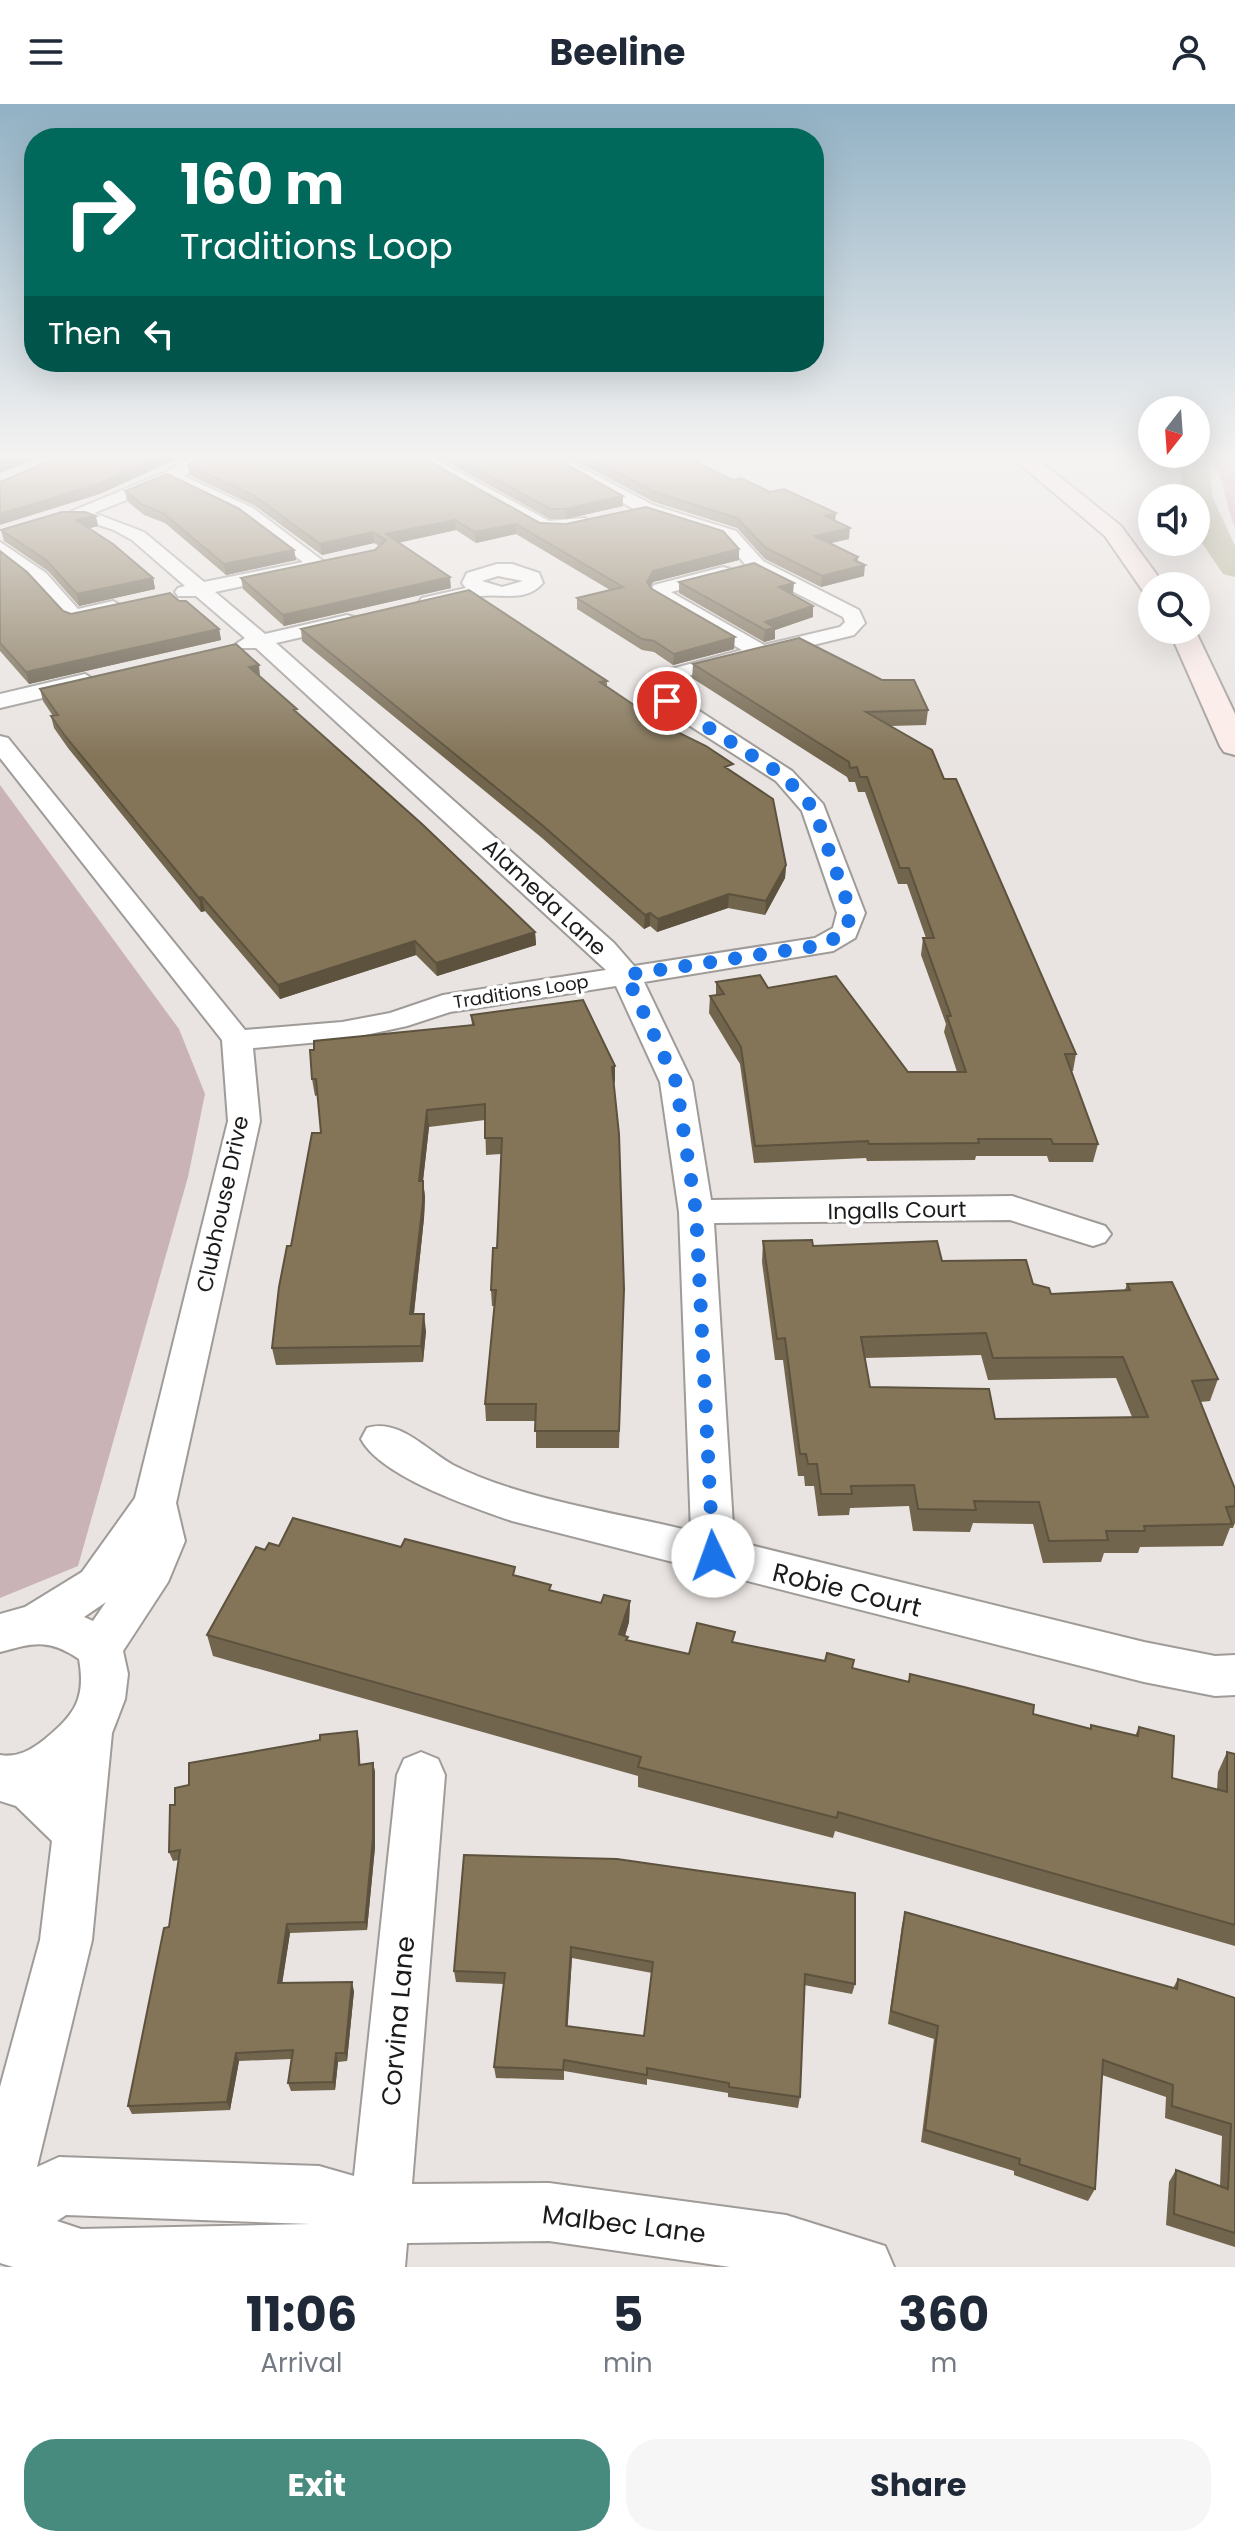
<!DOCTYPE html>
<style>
body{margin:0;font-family:Poppins,sans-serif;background:#f6f6f7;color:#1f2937;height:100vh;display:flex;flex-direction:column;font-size:30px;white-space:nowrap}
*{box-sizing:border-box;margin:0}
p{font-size:26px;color:#747a83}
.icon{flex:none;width:44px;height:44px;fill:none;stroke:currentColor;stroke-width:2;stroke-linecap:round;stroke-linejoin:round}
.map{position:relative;height:2163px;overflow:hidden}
.panel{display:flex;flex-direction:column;background:#fff;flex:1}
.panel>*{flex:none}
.hud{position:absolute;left:24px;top:24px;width:800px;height:244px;border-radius:32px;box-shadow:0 8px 32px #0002;background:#00695c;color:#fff;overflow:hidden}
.needle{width:52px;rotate:197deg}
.fabs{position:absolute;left:1138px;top:292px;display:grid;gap:16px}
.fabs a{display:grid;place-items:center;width:72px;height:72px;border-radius:50%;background:#fff;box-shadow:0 8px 32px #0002;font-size:40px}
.pin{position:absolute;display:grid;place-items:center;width:68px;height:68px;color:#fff;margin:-34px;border:4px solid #fff;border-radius:50%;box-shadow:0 2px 8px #0007}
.me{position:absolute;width:88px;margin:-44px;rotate:357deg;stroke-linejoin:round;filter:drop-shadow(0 0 6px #0008)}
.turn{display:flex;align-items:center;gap:28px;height:168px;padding:0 24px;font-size:36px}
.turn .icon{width:104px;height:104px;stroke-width:2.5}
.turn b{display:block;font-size:56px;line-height:68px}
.then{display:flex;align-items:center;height:76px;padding:0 24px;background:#0003;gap:16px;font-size:30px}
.eta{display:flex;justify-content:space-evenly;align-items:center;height:136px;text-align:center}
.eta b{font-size:48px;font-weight:700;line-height:56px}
.button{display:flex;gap:16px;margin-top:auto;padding:16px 24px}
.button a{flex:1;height:92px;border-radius:32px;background:#478b7f;color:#fff;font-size:32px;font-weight:700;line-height:92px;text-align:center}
.button a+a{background:#f6f6f7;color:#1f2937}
header{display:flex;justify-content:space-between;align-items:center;height:104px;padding:0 24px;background:#fff;font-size:36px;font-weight:700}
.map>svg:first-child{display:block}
</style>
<header><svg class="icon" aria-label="menu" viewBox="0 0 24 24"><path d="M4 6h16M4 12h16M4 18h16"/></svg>Beeline<svg class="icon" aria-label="person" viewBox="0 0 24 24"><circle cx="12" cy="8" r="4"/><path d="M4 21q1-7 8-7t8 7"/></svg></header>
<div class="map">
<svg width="1235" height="2163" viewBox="0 0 1235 2163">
<rect width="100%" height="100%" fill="#e9e4e1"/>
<!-- green -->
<path fill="#cab3b6" d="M 0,681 L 179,925 L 205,990 L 188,1073 L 78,1462 L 0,1494 Z"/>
<!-- forest -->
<path fill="#c9a3a8" d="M 1220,350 L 1235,350 L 1235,424 C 1225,400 1225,380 1214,357 Z"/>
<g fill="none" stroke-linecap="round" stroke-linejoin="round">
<!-- river -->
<path fill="#aead8d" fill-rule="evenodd" d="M 1179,350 L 1207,350 L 1213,394 L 1235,442 L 1235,473 L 1223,470 L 1196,430 L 1196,394 L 1183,394 Z"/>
<defs>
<path id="street" d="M 196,350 L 216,350 L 184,372 L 253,404 L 327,460 L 318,466 L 215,488 L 265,530 L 347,511 L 354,513 L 357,517 L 354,521 L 276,539 L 614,839 L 634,862 L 815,834 L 833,824 L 837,809 L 802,707 L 776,677 L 659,602 L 651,590 L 660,568 L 742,546 L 653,494 L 651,485 L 654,481 L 723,463 L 730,465 L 730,473 L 671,488 L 764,541 L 840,523 L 845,518 L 843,513 L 749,465 L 724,435 L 641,409 L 534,350 L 555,350 L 653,401 L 736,427 L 763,457 L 859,506 L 865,519 L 854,531 L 691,571 L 678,577 L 673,590 L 792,667 L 823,700 L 865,809 L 855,834 L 833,847 L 644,878 L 692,978 L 711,1096 L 1012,1092 L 1105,1122 L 1111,1130 L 1105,1138 L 1093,1142 L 1010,1116 L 714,1119 L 734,1437 L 1144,1538 L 1215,1552 L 1235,1551 L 1235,1591 L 1215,1592 L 1144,1578 L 512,1417 C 472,1403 381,1373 361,1335 L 367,1324 C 399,1314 426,1346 453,1361 C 519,1395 618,1409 691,1427 L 679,1108 L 660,978 L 616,882 L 450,908 L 407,922 L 342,936 L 253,944 L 260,1017 L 176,1399 L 185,1437 L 168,1478 L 123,1547 L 128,1570 L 125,1595 L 112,1629 L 92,1836 L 37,2063 L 59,2053 L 319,2062 L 354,2072 L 397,1671 L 404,1655 L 421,1648 L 438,1655 L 445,1671 L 412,2080 L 549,2079 L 786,2111 L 885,2142 L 894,2163 L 730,2163 L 549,2137 L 407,2139 L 405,2163 L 13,2163 L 0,2159 L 0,1983 L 40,1836 L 52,1737 L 16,1702 L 0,1697 L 0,1651 C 18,1654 31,1646 45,1635 C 75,1611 86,1594 79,1555 C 48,1534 33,1539 0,1548 L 0,1510 L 25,1503 L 82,1468 L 135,1394 L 228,1017 L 222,936 L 0,654 L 0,632 L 8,634 L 245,926 L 342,918 L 390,909 L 443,891 L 606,866 L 256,544 L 239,544 L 236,540 L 245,534 L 196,492 L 178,492 L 175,488 L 178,484 L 185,482 L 132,436 L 114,426 L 65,410 L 166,368 ZM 171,378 L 241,412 L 303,458 L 204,478 L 144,428 L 94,409 ZM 106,1498 L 93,1517 L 84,1513 ZM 66,2111 L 310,2120 L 81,2125 L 57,2117 Z
M 405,350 L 426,350 L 549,417 L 584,414 L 593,419 L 584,424 L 540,427 Z
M 0,438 L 46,469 L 78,505 L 113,497 L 123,503 C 113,513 80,520 66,516 L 32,477 L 0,453 Z
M 497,460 L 512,460 L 539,469 L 543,479 C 525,499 503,489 481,492 C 464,494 446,500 429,504 L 419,498 L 422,494 L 466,484 L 462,479 L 467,469 ZM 498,472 L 523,477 L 502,483 L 482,477 Z
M 85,570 L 96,577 L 93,582 L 0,604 L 0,590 Z"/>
<path id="secondary" d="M 1008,350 L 1031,350 L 1121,422 L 1165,482 L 1152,482 L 1152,490 L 1143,487 L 1105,432 Z
M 1169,526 L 1195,526 L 1235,610 L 1235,651 L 1224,648 L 1220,642 Z"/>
</defs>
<!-- street casing -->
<use href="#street" stroke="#9f9b98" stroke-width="4"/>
<!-- secondary casing -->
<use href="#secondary" stroke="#9f9b98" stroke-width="4"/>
<!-- street -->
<use href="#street" fill="#fff" fill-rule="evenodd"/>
<!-- secondary -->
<use href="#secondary" fill="#fcece9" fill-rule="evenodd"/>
</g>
<!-- wall -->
<path fill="#72654d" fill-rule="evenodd" d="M 433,350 L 548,350 L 623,402 L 566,415 L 550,415 Z
M 562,350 L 679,350 L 733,376 L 835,417 L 849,435 L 830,439 L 858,458 L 864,472 L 821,483 L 765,455 L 737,424 L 654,398 Z
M 188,361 L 540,419 L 739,456 L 653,478 L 650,483 L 652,485 L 734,545 L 673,561 L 654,548 L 642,546 L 577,505 L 577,494 L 610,486 L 516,430 L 476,439 L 456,426 L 398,439 L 451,484 L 284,522 L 243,485 L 241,474 L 375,446 L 379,442 L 374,439 L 322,451 L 255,402 L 189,371 Z
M 125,387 L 294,446 L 296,456 L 226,471 L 165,419 L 144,411 L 127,397 Z
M 98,422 L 89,424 L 153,474 L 155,485 L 79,502 L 48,467 L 4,437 L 1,426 Z
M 0,447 L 63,507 L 71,510 L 179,497 L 219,525 L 221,536 L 29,580 L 0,547 Z
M 679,478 L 793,491 L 813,513 L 775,526 L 775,535 L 764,538 L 679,489 Z
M 301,525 L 607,577 L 607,583 L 733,668 L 786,761 L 785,774 L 765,811 L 728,804 L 657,828 L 650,822 L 644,825 L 542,734 L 302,537 Z
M 693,560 L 928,606 L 926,621 L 890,622 L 944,675 L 1076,950 L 1073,967 L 1071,967 L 1098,1040 L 1093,1058 L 1049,1058 L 1047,1052 L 976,1052 L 975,1056 L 867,1057 L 866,1054 L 754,1059 L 740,960 L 709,909 L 710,892 L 716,891 L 716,878 L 768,884 L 908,968 L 957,968 L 944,928 L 946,920 L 921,851 L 923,834 L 926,834 L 907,780 L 898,780 L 865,688 L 858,688 L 855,678 L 849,678 L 847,673 L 692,574 Z
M 260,573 L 298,610 L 535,828 L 536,841 L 437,872 L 416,851 L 280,895 L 205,807 L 201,808 L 68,644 L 54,624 L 51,612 L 53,612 L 43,597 L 40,585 Z
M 471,911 L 615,962 L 615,978 L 614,979 L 624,1185 L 619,1344 L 536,1344 L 536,1317 L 486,1317 L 485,1300 L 494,1202 L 492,1202 L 491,1186 L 497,1144 L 501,1050 L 486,1051 L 485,1016 L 429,1023 L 423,1077 L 425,1093 L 424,1114 L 414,1210 L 426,1227 L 423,1258 L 276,1261 L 272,1244 L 291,1142 L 321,1029 L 318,991 L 315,992 L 312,975 L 472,921 Z
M 763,1137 L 942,1157 L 1033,1180 L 1051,1190 L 1125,1186 L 1127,1180 L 1218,1275 L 1210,1297 L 1200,1298 L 1235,1385 L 1235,1419 L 1233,1424 L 1230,1424 L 1223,1442 L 1140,1443 L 1138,1449 L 1104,1449 L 1101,1458 L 1043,1459 L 1033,1420 L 973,1419 L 970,1428 L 913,1427 L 909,1402 L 850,1404 L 849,1411 L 818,1412 L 814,1382 L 805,1382 L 804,1372 L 798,1372 L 783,1256 L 775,1256 L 762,1158 ZM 981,1251 L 988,1276 L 1116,1274 L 1132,1313 L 995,1315 L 870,1283 L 865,1254 Z
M 279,1442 L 401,1443 L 516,1472 L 551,1487 L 601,1499 L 630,1497 L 629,1518 L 625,1532 L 628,1533 L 627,1536 L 689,1550 L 734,1539 L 853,1564 L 1090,1625 L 1091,1621 L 1135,1632 L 1139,1623 L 1172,1674 L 1217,1686 L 1218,1668 L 1227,1648 L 1235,1650 L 1235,1842 L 835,1727 L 833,1734 L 638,1683 L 638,1672 L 213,1552 L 207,1531 L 265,1446 Z
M 359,1637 L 360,1661 L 373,1659 L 375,1668 L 375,1743 L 367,1826 L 290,1829 L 282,1879 L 354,1887 L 347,1957 L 338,1958 L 335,1986 L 291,1987 L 288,1979 L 291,1955 L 239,1957 L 230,2006 L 132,2010 L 128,2002 L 169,1823 L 179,1756 L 173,1757 L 169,1748 L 175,1701 Z
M 464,1751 L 855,1880 L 852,1890 L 804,1881 L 800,1993 L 798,2004 L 728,1993 L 728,1989 L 647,1975 L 647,1981 L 564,1967 L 564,1976 L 496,1974 L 494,1963 L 504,1880 L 456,1878 L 454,1867 ZM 572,1854 L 652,1869 L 644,1932 L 567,1922 Z
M 905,1808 L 1173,1884 L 1178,1875 L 1235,1894 L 1235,2143 L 1166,2121 L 1169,2078 L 1176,2066 L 1220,2082 L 1222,2032 L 1165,2014 L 1166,1993 L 1102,1971 L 1095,2085 L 1088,2097 L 1014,2071 L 1014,2067 L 921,2038 L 934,1935 L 888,1920 L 902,1821 Z"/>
<!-- shaded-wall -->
<path fill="#5c523e" d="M 21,350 L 51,350 L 0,369 L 0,358 Z
M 164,350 L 188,350 L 100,390 L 0,421 L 0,410 Z
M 623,392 L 623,402 L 566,415 L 565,405 Z
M 836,409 L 835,420 L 825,412 Z
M 96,412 L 98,422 L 79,427 L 76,416 Z
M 455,416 L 456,426 L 387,441 L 386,430 Z
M 516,420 L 516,430 L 476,439 L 475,428 Z
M 850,424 L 849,435 L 814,443 L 815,432 Z
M 373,428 L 374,439 L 322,451 L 320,440 Z
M 739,445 L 739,456 L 653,478 L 647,489 L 647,478 L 653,467 Z
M 294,446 L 296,456 L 226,471 L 224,460 Z
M 858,453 L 857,463 L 865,461 L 864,472 L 821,483 L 822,472 Z
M 450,473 L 451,484 L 284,522 L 283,511 Z
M 153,474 L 155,485 L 79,502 L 77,490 Z
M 794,479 L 793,490 L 779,483 Z
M 813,502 L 813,513 L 775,526 L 775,535 L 764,538 L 765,518 Z
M 219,525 L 221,536 L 29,580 L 26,568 Z
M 735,533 L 734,545 L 673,561 L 674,550 Z
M 259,561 L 260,572 L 249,563 Z
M 786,761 L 785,774 L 765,811 L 766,797 Z
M 729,790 L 728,804 L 657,828 L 658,815 Z
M 202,793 L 205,807 L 201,808 L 199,794 Z
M 650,809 L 650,822 L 644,825 L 645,811 Z
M 535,828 L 536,841 L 437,872 L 436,859 Z
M 415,837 L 416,851 L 280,895 L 278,881 Z
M 615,962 L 615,978 L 612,979 L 612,963 Z
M 427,1006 L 429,1023 L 421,1094 L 419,1077 Z
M 423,1077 L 425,1093 L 424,1114 L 412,1227 L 410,1210 Z
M 424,1210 L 426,1227 L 423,1258 L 421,1242 Z
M 630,1497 L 629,1518 L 619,1551 L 619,1530 Z
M 357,1627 L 359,1637 L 361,1671 L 359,1661 Z
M 373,1659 L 375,1668 L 375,1743 L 367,1826 L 365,1818 Z
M 287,1820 L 290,1829 L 281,1887 L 278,1879 Z
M 571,1843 L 572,1854 L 567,1933 L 566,1922 Z
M 352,1878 L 354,1887 L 347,1957 L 345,1949 Z
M 236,1949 L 239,1957 L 230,2006 L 227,1998 Z
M 336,1949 L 338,1958 L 335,1986 L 333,1978 Z"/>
<!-- building -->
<path fill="#847559" stroke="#5c523e" stroke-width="2" fill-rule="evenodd" d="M 0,350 L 21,350 L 0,358 Z
M 65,350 L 164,350 L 98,380 L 0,410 L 0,378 Z
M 203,350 L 416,350 L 540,419 L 566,420 L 646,403 L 723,427 L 739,445 L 653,467 L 647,478 L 652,485 L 735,533 L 674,550 L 654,537 L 642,535 L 577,494 L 623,483 L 516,420 L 475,428 L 455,416 L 386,430 L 450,473 L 283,511 L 241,474 L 375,446 L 386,436 L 373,428 L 320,440 L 253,391 L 188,361 Z
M 450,350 L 548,350 L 623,392 L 565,405 L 550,405 Z
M 581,350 L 679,350 L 733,376 L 741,374 L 770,388 L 784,385 L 836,409 L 825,412 L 850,424 L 815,432 L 858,453 L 854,456 L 865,461 L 822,472 L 766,444 L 737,414 L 654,388 Z
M 167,370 L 238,404 L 294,446 L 224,460 L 163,409 L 143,401 L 125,387 Z
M 62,408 L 85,408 L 96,412 L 76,416 L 113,440 L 153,474 L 77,490 L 46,456 L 1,426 Z
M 0,447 L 27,468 L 63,507 L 71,510 L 170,489 L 179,497 L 186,497 L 219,525 L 26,568 L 0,539 Z
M 754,459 L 794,479 L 779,483 L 813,502 L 765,518 L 775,524 L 765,526 L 679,478 Z
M 469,486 L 607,577 L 600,578 L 665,622 L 706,642 L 733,660 L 725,663 L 773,695 L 786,761 L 766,797 L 729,790 L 658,815 L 650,809 L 645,811 L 542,721 L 301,525 Z
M 799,534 L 882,576 L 914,576 L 928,606 L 866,608 L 932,646 L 944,675 L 956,675 L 1076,950 L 1065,950 L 1098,1040 L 1053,1040 L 1051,1035 L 978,1035 L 979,1039 L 869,1040 L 868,1037 L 755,1042 L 741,943 L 710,892 L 724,890 L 716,878 L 760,871 L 768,884 L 836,872 L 908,968 L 966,968 L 947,912 L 951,912 L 923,834 L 934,834 L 909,764 L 900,764 L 867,673 L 860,673 L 857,663 L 850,664 L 849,658 L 693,560 Z
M 236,540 L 259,561 L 249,563 L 297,605 L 294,606 L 422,720 L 535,828 L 436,859 L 415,837 L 278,881 L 202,793 L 199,794 L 65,632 L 51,612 L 58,611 L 40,585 Z
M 583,896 L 615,962 L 612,963 L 619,1030 L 624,1185 L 619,1327 L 535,1327 L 536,1300 L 485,1300 L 496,1186 L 491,1186 L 493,1144 L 497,1144 L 502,1034 L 485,1034 L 485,1000 L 427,1006 L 419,1077 L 423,1077 L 423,1098 L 410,1210 L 424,1210 L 421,1242 L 272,1244 L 279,1183 L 287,1142 L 291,1142 L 312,1029 L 321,1029 L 316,975 L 312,975 L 310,946 L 314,946 L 314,937 L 474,921 L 471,911 Z
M 812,1136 L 813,1142 L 937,1137 L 942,1157 L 1026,1156 L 1033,1180 L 1049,1184 L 1051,1190 L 1130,1186 L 1127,1180 L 1172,1178 L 1218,1275 L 1192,1277 L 1235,1385 L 1235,1402 L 1226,1403 L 1232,1420 L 1144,1422 L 1145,1427 L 1106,1427 L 1108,1436 L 1049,1437 L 1039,1398 L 974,1397 L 976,1406 L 918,1405 L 914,1381 L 851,1382 L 852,1390 L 821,1390 L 817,1360 L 808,1360 L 806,1350 L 800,1350 L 785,1234 L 777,1235 L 763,1137 ZM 986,1229 L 993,1254 L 1123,1253 L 1148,1313 L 995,1315 L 989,1285 L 870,1283 L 861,1233 Z
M 293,1414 L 401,1443 L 405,1435 L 515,1463 L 513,1471 L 551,1481 L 549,1486 L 601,1499 L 604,1491 L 630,1497 L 619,1530 L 628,1533 L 626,1536 L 689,1550 L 697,1519 L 735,1528 L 732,1538 L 825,1557 L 827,1549 L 854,1556 L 852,1564 L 909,1578 L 910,1570 L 964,1583 L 1034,1601 L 1033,1610 L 1091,1625 L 1091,1621 L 1138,1632 L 1139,1623 L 1174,1632 L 1172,1674 L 1227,1688 L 1227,1648 L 1235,1650 L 1235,1821 L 838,1708 L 837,1714 L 638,1663 L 641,1653 L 207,1531 L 256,1443 L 265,1446 L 269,1439 L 279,1442 Z
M 357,1627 L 359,1661 L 373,1659 L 373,1734 L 365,1818 L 287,1820 L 278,1879 L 352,1878 L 345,1949 L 336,1949 L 333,1978 L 288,1979 L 293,1946 L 236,1949 L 227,1998 L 128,2002 L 164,1824 L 169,1823 L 180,1746 L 169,1748 L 170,1701 L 175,1701 L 175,1684 L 189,1681 L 189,1659 L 320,1636 L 320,1631 Z
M 464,1751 L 617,1755 L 855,1789 L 855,1880 L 805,1870 L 800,1993 L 729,1983 L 729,1979 L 647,1964 L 647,1971 L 564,1956 L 563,1966 L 494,1963 L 505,1869 L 454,1867 ZM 571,1843 L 653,1858 L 644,1932 L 566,1922 Z
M 905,1808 L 1177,1885 L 1178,1875 L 1235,1894 L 1235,2129 L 1174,2110 L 1176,2066 L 1228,2085 L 1231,2020 L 1172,2002 L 1173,1981 L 1103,1956 L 1095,2085 L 1019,2060 L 1020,2055 L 925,2026 L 938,1922 L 891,1907 Z"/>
<!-- sky -->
<linearGradient id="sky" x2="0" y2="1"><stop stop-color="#91b1c4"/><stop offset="0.54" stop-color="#f5f3f2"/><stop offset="1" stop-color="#f5f3f2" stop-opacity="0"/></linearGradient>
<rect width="1235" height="653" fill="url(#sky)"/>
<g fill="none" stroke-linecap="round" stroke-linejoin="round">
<!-- route -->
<path stroke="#1a73e8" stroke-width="14" stroke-dasharray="0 25.2" d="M 667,597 L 784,672 L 814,705 L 851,809 L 845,828 L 823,841 L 626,871 L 676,978 L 696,1108 L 713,1452"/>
</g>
<g text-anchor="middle" stroke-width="7" stroke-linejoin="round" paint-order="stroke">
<!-- far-street labels -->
<g font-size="18" fill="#1d1b1a" stroke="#fff">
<text transform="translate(521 888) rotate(-9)" y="6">Traditions Loop</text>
</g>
<!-- street labels -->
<g font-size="22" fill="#1d1b1a" stroke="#fff">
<text transform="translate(545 793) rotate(43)" y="8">Alameda Lane</text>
<text transform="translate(222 1100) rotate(-78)" y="8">Clubhouse Drive</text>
<text transform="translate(897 1106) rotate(-1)" y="8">Ingalls Court</text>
</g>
<!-- near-street labels -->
<g font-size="26" fill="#1d1b1a" stroke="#fff">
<text transform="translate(847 1486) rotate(14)" y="9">Robie Court</text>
<text transform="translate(398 1917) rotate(-85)" y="9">Corvina Lane</text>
<text transform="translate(624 2120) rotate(7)" y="9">Malbec Lane</text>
</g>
</g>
</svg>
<div class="fabs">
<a><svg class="needle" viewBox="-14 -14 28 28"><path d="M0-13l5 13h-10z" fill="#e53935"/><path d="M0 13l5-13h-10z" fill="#747a83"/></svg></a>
<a><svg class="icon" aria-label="sound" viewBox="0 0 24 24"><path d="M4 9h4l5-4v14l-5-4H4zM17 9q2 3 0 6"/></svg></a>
<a><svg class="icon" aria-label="search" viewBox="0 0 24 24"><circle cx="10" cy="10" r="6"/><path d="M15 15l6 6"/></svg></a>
</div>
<div class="pin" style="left:667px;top:597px;background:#d93025"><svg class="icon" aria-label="arrive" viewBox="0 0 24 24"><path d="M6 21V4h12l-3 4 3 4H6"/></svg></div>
<svg class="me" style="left:713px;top:1452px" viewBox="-20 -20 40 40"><circle r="19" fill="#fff"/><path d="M0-13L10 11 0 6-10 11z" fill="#1a73e8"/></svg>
<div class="hud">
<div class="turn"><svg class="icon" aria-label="right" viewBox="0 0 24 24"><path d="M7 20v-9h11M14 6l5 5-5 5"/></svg><div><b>160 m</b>Traditions Loop</div></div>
<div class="then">Then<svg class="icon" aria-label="left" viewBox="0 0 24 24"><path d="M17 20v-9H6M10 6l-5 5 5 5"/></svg></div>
</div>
</div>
<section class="panel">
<div class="eta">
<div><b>11:06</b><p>Arrival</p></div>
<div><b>5</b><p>min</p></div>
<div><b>360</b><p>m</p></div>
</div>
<div class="button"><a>Exit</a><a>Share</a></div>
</section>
